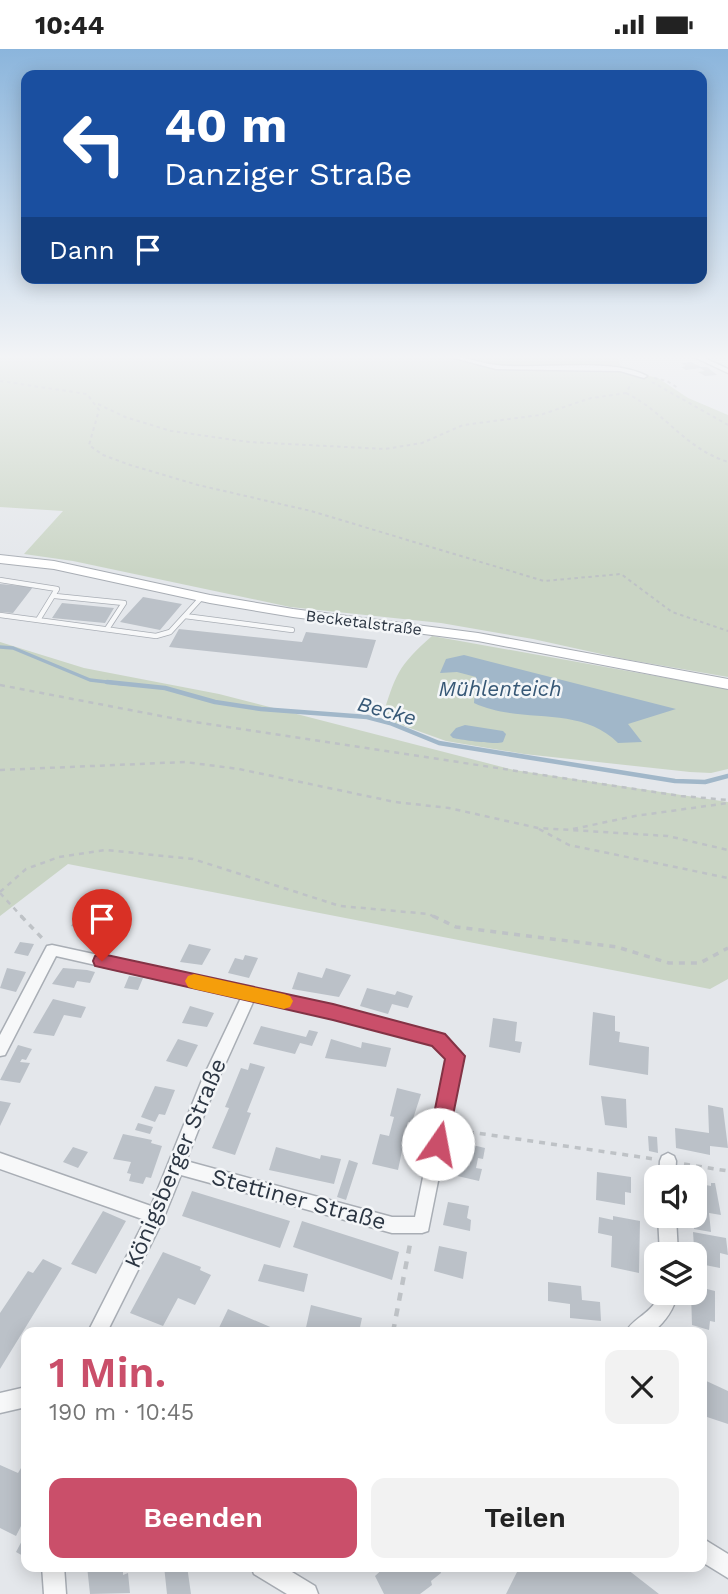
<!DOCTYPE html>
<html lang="de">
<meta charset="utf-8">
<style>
body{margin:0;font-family:"Work Sans",sans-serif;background:#f2f2f2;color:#222;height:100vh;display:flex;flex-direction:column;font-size:26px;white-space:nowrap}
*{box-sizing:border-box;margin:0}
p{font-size:23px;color:#767676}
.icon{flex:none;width:38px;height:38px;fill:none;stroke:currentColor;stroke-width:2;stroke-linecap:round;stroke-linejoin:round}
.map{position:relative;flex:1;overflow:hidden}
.details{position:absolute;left:21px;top:1278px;width:686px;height:245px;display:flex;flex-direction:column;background:#fff;border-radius:14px;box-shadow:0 4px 18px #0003}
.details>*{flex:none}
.top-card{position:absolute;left:21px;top:21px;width:686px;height:214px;border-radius:14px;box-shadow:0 4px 18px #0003;background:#1a4fa0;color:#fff;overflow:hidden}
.controls{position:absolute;left:644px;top:1116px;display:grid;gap:14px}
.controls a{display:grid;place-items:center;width:63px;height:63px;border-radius:14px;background:#fff;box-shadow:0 4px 18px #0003;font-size:35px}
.pin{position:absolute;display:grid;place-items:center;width:60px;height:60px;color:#fff;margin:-72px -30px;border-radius:50% 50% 50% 0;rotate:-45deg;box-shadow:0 0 7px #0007}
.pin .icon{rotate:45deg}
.me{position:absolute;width:77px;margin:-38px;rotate:12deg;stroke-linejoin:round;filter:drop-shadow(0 0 5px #0008)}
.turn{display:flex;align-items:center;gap:24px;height:147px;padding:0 28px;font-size:32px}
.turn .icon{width:91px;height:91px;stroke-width:2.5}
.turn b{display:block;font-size:49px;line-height:60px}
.then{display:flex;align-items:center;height:66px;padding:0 28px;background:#0003;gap:14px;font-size:26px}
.round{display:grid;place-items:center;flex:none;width:74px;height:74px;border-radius:14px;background:#f2f2f2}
.headline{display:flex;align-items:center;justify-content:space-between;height:119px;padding:0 28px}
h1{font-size:42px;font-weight:600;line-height:52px;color:#ca4f6a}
.cta{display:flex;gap:14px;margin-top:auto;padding:14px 28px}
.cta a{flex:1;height:80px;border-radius:14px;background:#ca4f6a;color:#fff;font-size:28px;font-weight:600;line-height:80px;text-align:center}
.cta a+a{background:#f2f2f2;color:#222}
.status{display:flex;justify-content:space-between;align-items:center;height:49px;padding:0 35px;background:#fff;direction:ltr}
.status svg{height:19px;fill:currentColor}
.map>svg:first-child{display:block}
</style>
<div class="status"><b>10:44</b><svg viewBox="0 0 49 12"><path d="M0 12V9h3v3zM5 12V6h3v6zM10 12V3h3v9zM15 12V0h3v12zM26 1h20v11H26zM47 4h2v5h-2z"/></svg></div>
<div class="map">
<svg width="728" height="1545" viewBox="0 0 728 1545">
<rect width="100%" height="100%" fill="#e4e7eb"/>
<!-- green -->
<path fill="#cad5c5" d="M 0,306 L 617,306 L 621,318 L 619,320 L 658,329 L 688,349 L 728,366 L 728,628 L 624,610 L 533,590 L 441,574 L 290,558 L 73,512 L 24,505 L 63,462 L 0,458 L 0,332 L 5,333 L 0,331 Z
M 432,587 L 728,640 L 728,720 L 711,724 L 690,723 L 524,705 L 446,692 L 382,669 C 396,625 397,618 432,587 Z
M 0,593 L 84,619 L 219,645 L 514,721 L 728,753 L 728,930 L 710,940 L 68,815 L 0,867 Z"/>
<!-- water -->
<path fill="#a1b7c9" d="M 464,606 L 676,660 L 628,675 L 642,693 L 618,694 C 580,655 520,676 474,654 L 476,628 L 457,623 L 440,624 L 446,610 Z
M 465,676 L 503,682 L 506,685 L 503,693 C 496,696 463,691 453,689 L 450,686 L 456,679 Z"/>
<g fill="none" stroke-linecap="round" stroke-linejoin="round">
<!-- stream-far1 -->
<path stroke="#a1b7c9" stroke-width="3.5" d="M 0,598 L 13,599 L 90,631 L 124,635"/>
<!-- stream -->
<path stroke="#a1b7c9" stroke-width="4.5" d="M 107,633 L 165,639 L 215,653 L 261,660 L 367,668 L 390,674 L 439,694 L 675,732 L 705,733 L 728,727"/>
</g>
<!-- building -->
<path fill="#bbc1c8" d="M 691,313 L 701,318 L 707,318 L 717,326 L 705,327 L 698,323 L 705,322 L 700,319 L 686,321 L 681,318 L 686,317 L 681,314 Z
M 0,535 L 33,538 L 13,564 L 0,563 Z
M 143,548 L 182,555 L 160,581 L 120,573 Z
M 62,554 L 114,559 L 105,574 L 52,569 Z
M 179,580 L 302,593 L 306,583 L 376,591 L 367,619 L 169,598 Z
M 89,857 L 98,860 L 93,867 L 108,871 L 100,884 L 71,877 L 80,864 L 83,865 Z
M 114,883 L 124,885 L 117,897 L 107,895 Z
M 20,893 L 34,895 L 28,907 L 14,904 Z
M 189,895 L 211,900 L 202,916 L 180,913 Z
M 245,906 L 258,909 L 249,929 L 228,924 L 235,909 L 243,911 Z
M 7,919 L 26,923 L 16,943 L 0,939 Z
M 63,919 L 87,921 L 95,923 L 90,934 L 77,932 L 74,939 L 52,935 Z
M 326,919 L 351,926 L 339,948 L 292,940 L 298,923 L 322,929 Z
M 129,927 L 143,929 L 138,941 L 124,939 Z
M 367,939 L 395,946 L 397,942 L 413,947 L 408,959 L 392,955 L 388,965 L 360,957 Z
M 53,950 L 86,958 L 81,969 L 64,966 L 54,987 L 33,984 Z
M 190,957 L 214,964 L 207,978 L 182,974 Z
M 593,963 L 615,967 L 615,982 L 620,983 L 619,993 L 649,998 L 648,1026 L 589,1016 Z
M 493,969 L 517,973 L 515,992 L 522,993 L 520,1004 L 489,998 Z
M 261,977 L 306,988 L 309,981 L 318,983 L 312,997 L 300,994 L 295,1005 L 253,995 Z
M 178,990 L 198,996 L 187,1018 L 166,1012 Z
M 331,990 L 361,999 L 362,993 L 391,999 L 386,1018 L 325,1009 Z
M 18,996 L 32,1000 L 26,1011 L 22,1010 L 20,1013 L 30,1014 L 20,1034 L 0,1031 Z
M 250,1014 L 265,1018 L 247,1063 L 251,1064 L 235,1106 L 212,1099 L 229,1059 L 225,1058 L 241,1019 L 248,1021 Z
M 155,1037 L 175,1041 L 165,1066 L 159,1065 L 155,1073 L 141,1068 Z
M 397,1039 L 421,1045 L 412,1073 L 408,1073 L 398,1121 L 372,1115 L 380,1085 L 389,1087 L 394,1068 L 390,1067 Z
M 601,1047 L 626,1050 L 627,1079 L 605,1076 Z
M 0,1052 L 11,1054 L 0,1077 Z
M 708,1056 L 723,1059 L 728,1099 L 710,1097 L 710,1106 L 676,1099 L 675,1079 L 709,1084 Z
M 138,1074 L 153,1078 L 150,1085 L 135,1081 Z
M 123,1085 L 152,1091 L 151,1094 L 162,1097 L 151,1129 L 146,1128 L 143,1135 L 129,1132 L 131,1125 L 127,1124 L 131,1113 L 113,1110 Z
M 648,1087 L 657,1088 L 658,1104 L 649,1102 Z
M 460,1093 L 485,1099 L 483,1110 L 478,1109 L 476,1119 L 482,1120 L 479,1132 L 453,1126 Z
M 73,1098 L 88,1103 L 78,1119 L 63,1113 Z
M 276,1098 L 320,1110 L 321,1106 L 341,1110 L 334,1135 L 269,1121 Z
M 349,1111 L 358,1114 L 346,1151 L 337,1148 Z
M 597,1123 L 631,1128 L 631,1144 L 625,1143 L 625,1156 L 596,1151 Z
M 695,1134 L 711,1137 L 711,1134 L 715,1134 L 721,1166 L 709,1164 L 711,1183 L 694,1180 Z
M 192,1142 L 290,1172 L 280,1199 L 182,1167 Z
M 448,1153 L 469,1157 L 467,1169 L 471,1171 L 470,1182 L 443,1176 Z
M 103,1162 L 126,1172 L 96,1225 L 71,1215 Z
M 613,1167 L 640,1172 L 639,1224 L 611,1218 L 612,1187 L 598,1184 L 599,1168 L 613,1171 Z
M 302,1172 L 399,1203 L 392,1231 L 293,1198 Z
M 693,1183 L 726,1189 L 728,1206 L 720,1204 L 720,1219 L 695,1214 Z
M 439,1197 L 467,1203 L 463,1230 L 434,1222 Z
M 163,1203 L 201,1218 L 200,1221 L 211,1226 L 195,1256 L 178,1249 L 163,1277 L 130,1264 Z
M 43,1210 L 62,1219 L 0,1320 L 0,1264 L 28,1222 L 33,1224 Z
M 264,1215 L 308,1225 L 304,1243 L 258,1232 Z
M 548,1233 L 581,1237 L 582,1251 L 600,1253 L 601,1272 L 570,1269 L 570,1255 L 548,1252 Z
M 695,1237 L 715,1242 L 715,1273 L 710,1272 L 709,1281 L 692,1276 L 691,1244 L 695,1244 Z
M 311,1256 L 362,1269 L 359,1283 L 305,1283 Z
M 228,1260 L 275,1280 L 274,1283 L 217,1283 Z
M 702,1330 L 728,1342 L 728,1375 L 704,1367 Z
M 0,1416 L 18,1424 L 21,1419 L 26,1422 L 26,1476 L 25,1479 L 21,1477 L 16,1487 L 0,1479 Z
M 26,1484 L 26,1506 L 25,1508 L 16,1503 Z
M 87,1517 L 123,1517 L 123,1526 L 128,1524 L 130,1544 L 90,1545 Z
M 164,1517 L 187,1517 L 191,1545 L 167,1545 Z
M 386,1517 L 439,1517 L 441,1524 L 431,1532 L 432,1536 L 420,1545 L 384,1545 L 375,1527 Z
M 520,1517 L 623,1517 L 659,1545 L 506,1545 Z"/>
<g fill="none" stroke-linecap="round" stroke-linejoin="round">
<defs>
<path id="service" d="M 0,531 L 57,540 L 38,571
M 55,547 L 124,554 L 107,580
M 0,566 L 156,587 L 170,583 L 202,548
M 185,567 L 292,581"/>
<path id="minor" d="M 443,306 C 461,306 478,314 496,316 C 539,321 612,308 647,327 L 644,329 L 620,322 L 496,320 Z
M 690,306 L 698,306 L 728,320 L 728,324 Z
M 52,896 L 333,957 L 438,985 L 443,987 L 460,1002 L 463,1007 L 428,1182 L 422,1184 L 392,1184 L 181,1126 L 162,1173 L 107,1283 L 88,1283 L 145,1171 L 0,1120 L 0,1104 L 151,1157 L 202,1031 L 241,949 L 56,907 L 5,1006 L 0,1007 L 0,986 L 47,897 ZM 254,951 L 333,969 L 433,996 L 447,1009 L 415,1168 L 392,1168 L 186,1112 L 218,1031 Z
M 668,1104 L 674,1107 L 676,1112 L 675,1129 L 659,1129 L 660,1112 L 662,1107 Z
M 658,1167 L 676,1167 L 678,1206 L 660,1206 Z
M 660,1244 L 678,1244 C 674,1260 666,1272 653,1283 L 626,1283 C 632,1269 653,1265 660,1244 Z
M 26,1338 L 26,1358 L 0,1364 L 0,1344 Z
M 702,1489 L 728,1505 L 728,1529 L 702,1513 Z
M 42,1517 L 64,1517 L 66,1545 L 44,1545 Z
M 251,1517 L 282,1517 L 315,1537 L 318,1545 L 287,1545 L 254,1525 Z"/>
<path id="secondary" d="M 0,506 L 54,512 L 210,546 L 293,560 L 478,584 L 728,630 L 728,640 L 478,592 L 293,568 L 210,554 L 54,520 L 0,514 Z"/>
</defs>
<!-- service casing -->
<use href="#service" stroke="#a9aeb5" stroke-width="6"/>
<!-- minor casing -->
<use href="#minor" stroke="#a9aeb5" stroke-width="3"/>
<!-- secondary casing -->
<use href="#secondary" stroke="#a9aeb5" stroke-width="2"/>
<!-- path-far3 -->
<path stroke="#bec2c6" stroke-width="2" stroke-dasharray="3.5 3.5" stroke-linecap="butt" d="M 619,306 L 621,313
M 654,329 L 667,332 L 678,339
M 0,332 L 87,345 L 99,361 L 89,396 L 103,406 L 130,416 L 198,436 L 311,462 L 544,532 L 621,525 L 672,563 L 728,582
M 652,333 L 728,376
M 626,344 C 665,363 684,399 728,413
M 98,355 L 125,368 L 171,382 L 249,393 L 385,400 L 422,394 L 463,376 L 540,366 L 591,349 L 626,344 L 632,334"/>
<!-- path-far2 -->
<path stroke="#bec2c6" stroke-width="2.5" stroke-dasharray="5 5" stroke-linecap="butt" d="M 0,636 L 182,671 L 681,747 L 728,751
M 0,721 L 185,713 L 239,720 L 395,753 L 449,759 L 538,779 L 668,787 L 728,801
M 539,780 L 569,796 L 728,829
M 573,780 L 635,767 L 728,754
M 0,843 L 26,820 L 59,808 L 106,801 L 193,810 L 340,857 L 429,865 L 436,869
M 0,844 L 23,869"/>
<!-- path-far1 -->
<path stroke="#bec2c6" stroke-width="3.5" stroke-dasharray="6 6" stroke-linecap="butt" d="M 21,867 L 43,890
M 433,867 L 456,878 L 617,898 L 669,914 L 700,914 L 728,899
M 456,1081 L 654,1110
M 684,1115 L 728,1122"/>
<!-- path -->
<path stroke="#bec2c6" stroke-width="4.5" stroke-dasharray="8 8" stroke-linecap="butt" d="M 393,1283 L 411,1190"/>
<!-- service -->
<use href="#service" stroke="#f7f8f9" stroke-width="4.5"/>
<!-- minor -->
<use href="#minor" fill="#f7f8f9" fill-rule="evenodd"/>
<!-- secondary -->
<use href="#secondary" fill="#fff" fill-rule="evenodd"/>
</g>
<!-- sky -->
<linearGradient id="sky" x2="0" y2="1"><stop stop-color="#8bb5dc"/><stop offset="0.59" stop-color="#f3f4f6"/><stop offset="1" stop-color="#f3f4f6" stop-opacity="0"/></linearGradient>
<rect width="728" height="522" fill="url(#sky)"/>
<!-- route -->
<path fill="#ca4f6a" stroke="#833345" stroke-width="2" d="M 102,905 L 333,955 L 438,983 L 445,985 L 465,1007 L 446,1101 L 438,1104 L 431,1101 L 428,1095 L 445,1010 L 432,997 L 333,971 L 95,917 L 93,912 L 95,907 Z"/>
<!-- slow -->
<path fill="#f59e0b" d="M 194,925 L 284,945 L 290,947 L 293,952 L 290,958 L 284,960 L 194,940 L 188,938 L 185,932 L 188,927 Z"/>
<g text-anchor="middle" stroke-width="5" stroke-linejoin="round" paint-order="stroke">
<!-- far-street labels -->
<g font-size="16" fill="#2c3643" stroke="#f4f6f8">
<text transform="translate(364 573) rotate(7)" y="6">Becketalstraße</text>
</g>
<!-- water labels -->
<g font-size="21" font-style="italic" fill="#375876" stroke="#f4f6f8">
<text x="500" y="647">Mühlenteich</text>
<text transform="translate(387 662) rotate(15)" y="7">Becke</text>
</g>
<!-- near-street labels -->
<g font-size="23" fill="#2c3643" stroke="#f4f6f8">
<text transform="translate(175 1114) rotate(-67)" y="8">Königsberger Straße</text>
<text transform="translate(299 1150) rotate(15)" y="8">Stettiner Straße</text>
</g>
</g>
</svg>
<div class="controls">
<a><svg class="icon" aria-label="sound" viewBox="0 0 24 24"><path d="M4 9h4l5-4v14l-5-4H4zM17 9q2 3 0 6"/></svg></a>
<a><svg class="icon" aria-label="layers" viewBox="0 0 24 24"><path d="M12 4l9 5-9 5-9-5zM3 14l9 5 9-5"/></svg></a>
</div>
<div class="pin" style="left:102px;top:912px;background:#d93025"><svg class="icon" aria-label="arrive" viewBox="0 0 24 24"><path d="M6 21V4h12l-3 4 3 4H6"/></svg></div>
<svg class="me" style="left:438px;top:1095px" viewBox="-20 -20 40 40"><circle r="19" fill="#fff"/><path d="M0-13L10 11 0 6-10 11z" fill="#ca4f6a"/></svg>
<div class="top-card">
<div class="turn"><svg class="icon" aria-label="left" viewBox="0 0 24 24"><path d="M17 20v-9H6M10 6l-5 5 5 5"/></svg><div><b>40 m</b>Danziger Straße</div></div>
<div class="then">Dann<svg class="icon" aria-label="arrive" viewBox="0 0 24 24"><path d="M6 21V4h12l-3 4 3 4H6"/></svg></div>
</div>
<section class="details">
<div class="headline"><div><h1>1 Min.</h1><p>190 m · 10:45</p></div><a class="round"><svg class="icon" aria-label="close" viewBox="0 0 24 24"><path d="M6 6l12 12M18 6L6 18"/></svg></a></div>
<div class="cta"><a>Beenden</a><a>Teilen</a></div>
</section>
</div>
